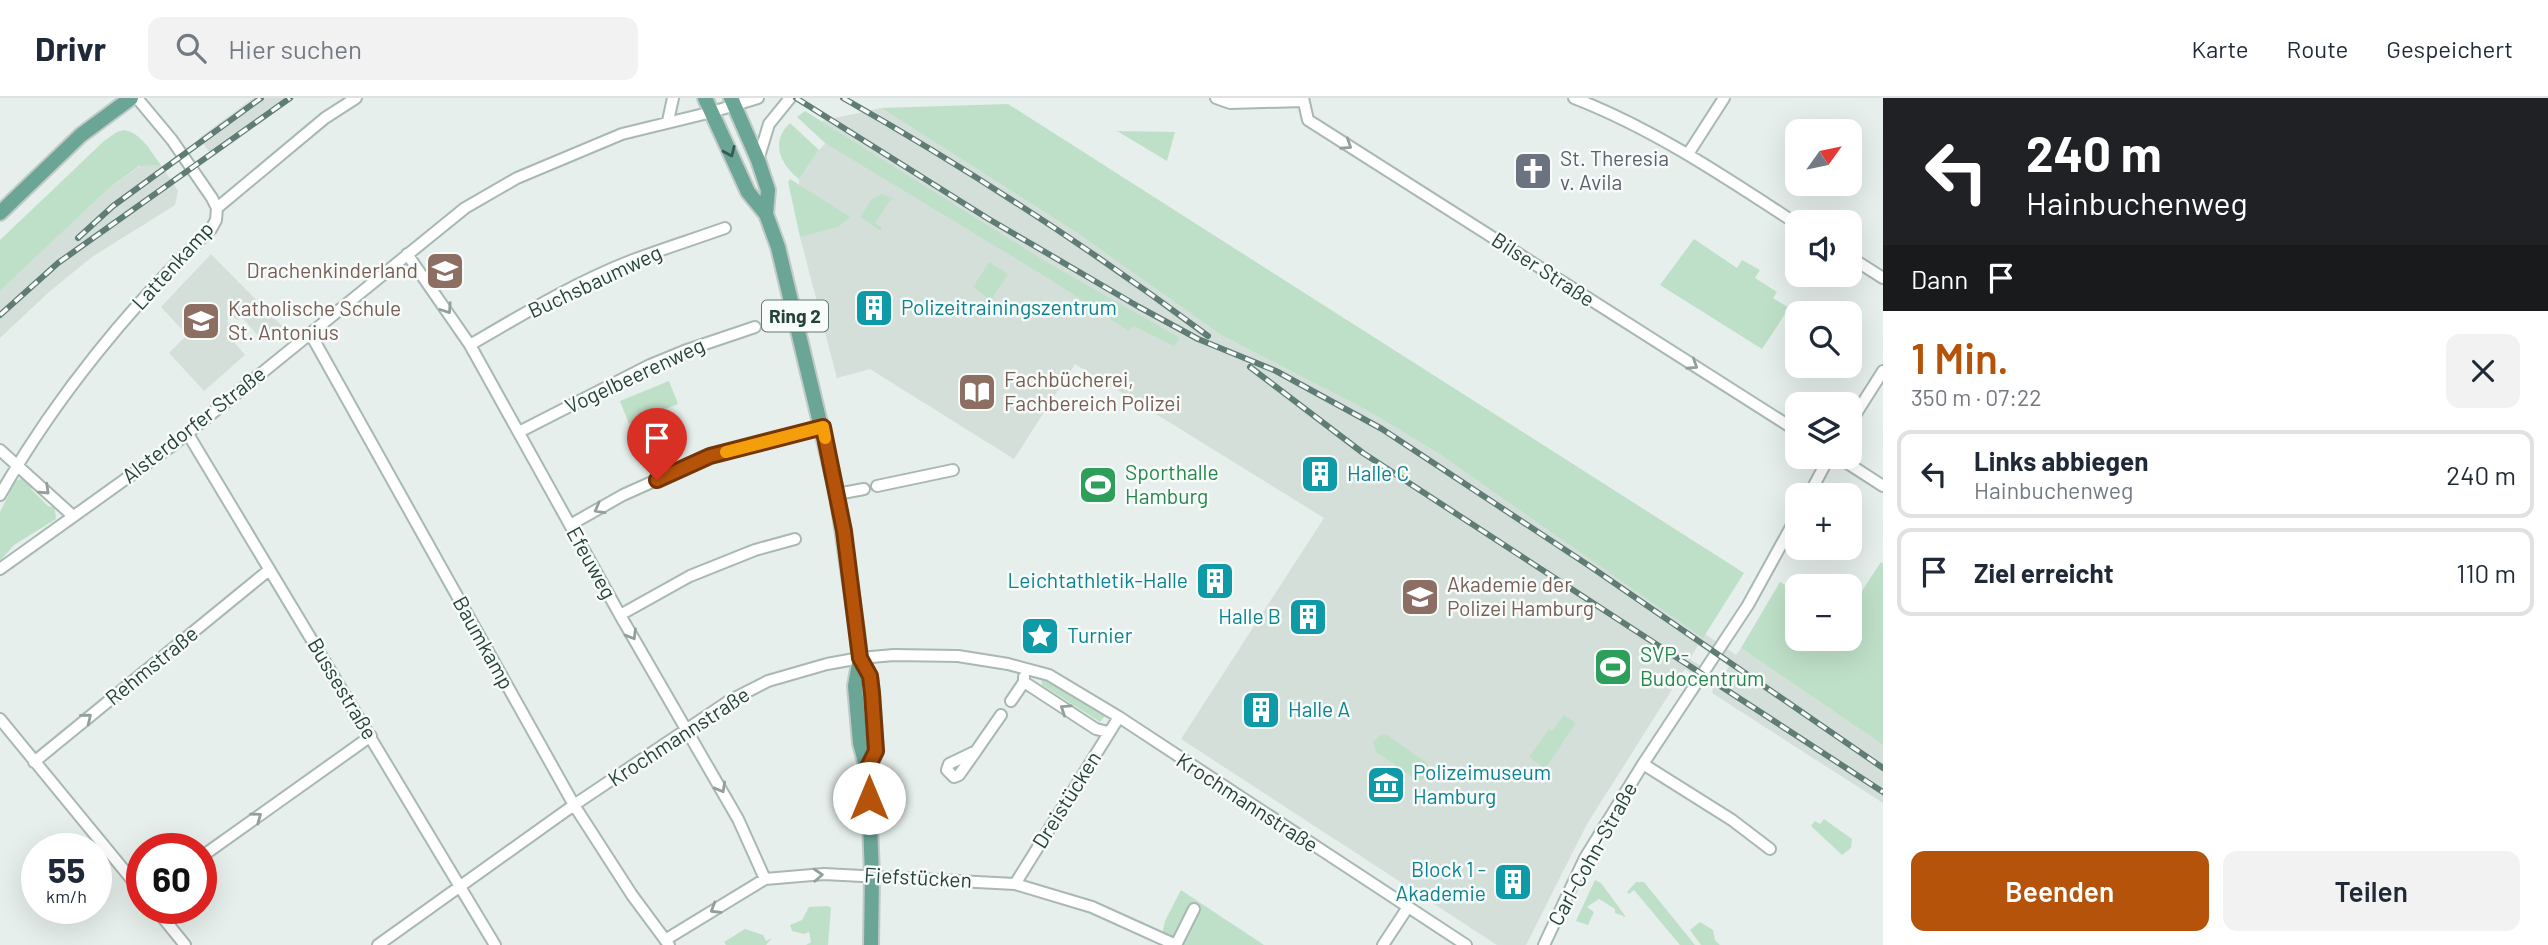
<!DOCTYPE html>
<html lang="de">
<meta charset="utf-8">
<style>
body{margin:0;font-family:Barlow,sans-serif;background:#f2f2f3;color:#1f2937;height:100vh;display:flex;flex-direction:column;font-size:26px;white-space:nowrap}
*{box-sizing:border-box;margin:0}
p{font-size:23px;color:#747a83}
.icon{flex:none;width:38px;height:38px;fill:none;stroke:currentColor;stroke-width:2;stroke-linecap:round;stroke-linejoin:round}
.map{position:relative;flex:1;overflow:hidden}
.details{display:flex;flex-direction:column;background:#fff;width:665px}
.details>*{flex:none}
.top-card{background:#202124;color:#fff;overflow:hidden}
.needle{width:46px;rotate:57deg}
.controls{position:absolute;left:1785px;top:21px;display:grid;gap:14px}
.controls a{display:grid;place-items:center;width:77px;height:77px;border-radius:14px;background:#fff;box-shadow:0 7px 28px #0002;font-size:35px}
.speed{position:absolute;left:21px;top:735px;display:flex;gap:14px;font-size:35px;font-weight:700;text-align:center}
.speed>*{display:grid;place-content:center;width:91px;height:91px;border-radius:50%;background:#fff;box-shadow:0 7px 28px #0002;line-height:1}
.speed small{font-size:18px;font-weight:400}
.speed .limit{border:10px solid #d22;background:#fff;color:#111}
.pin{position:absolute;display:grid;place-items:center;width:60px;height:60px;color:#fff;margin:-72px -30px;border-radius:50% 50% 50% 0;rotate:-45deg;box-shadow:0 0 7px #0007}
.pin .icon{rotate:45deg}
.me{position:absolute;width:77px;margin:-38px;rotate:0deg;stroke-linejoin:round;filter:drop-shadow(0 0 5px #0008)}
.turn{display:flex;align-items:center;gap:24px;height:147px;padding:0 28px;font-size:32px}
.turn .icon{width:91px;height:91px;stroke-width:2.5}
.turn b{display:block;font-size:49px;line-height:60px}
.then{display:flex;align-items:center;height:66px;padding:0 28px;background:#0003;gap:14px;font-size:26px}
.round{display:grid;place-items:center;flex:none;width:74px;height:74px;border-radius:14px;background:#f2f2f3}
.head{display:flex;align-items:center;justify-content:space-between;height:119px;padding:0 28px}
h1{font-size:42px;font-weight:600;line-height:52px;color:#b45309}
.action{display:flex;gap:14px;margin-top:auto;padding:14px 28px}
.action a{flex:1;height:80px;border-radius:14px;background:#b45309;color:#fff;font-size:28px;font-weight:600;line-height:80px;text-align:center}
.action a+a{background:#f2f2f3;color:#1f2937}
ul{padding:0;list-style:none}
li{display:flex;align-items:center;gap:21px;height:88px;margin:0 14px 10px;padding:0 14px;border:4px solid #e0e1e3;border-radius:14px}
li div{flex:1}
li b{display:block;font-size:26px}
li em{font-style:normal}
header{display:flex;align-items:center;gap:42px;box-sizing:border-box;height:98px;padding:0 35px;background:#fff;border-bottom:2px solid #e0e1e3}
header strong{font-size:33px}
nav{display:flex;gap:38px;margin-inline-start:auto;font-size:24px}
.search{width:490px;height:63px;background:#f2f2f3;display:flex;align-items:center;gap:18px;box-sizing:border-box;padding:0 24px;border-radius:14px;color:#747a83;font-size:26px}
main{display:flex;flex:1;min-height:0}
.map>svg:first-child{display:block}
</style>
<header>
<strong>Drivr</strong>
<div class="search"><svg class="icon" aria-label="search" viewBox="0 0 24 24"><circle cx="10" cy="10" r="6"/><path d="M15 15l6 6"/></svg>Hier suchen</div>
<nav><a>Karte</a><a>Route</a><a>Gespeichert</a></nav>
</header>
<main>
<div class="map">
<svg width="1883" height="847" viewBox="0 0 1883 847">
<rect width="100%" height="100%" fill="#e6efeb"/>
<!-- built -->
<path fill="#d4dfda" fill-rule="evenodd" d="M 253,0 L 295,0 L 213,59 L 199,40 Z
M 881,10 L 1074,133 L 1221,237 L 1368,313 L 1438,355 L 1736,557 L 1741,550 L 1883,647 L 1883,705 L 1712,595 L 1713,591 L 1685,571 L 1587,726 L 1526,847 L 1497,847 L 1181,641 L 1324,420 L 1075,266 L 1014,361 L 870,271 L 837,280 L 800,139 L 799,81 L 819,52 L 837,33 L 821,23 ZM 1698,547 L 1729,568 L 1721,581 L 1690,561 Z
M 143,66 L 161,67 L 178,93 L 175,107 L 92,159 L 49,194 L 0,240 L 0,193 L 108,91 Z
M 211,156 L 283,229 L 262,243 L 242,219 L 238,222 L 231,218 L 227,222 L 230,229 L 226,234 L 245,257 L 204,293 L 169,255 L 187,237 L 161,209 Z"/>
<!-- green -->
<path fill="#bfe0c8" d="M 1008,6 L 1744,475 L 1703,540 L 1438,355 L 1368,313 L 1221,237 L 1074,133 L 881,10 Z
M 805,13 L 1043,162 L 1180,240 L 1174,248 L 1133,228 L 1129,233 L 1048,180 L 825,45 L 797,19 Z
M 790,25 L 819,52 L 799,81 C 780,66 770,44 790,25 Z
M 124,32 C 143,36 150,53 161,67 L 139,68 L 108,91 L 0,193 L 0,142 L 104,43 L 117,34 Z
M 1117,33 L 1175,34 L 1167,63 Z
M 790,81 L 850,119 L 838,129 L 800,139 L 788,84 Z
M 882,96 L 898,103 L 891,101 L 875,125 L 882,130 L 881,133 L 860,119 L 872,101 Z
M 1694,141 L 1737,170 L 1742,162 L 1760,172 L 1755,180 L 1777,194 L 1773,200 L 1789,210 L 1762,251 L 1660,187 Z
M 989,164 L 1008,176 L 991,202 L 973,189 Z
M 669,283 L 678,306 L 629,326 L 620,303 Z
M 21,380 L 32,383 L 31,391 L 48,408 L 52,409 L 54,404 L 56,421 L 14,447 L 0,463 L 0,414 L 15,384 Z
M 1881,464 L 1883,466 L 1883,647 L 1741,550 L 1780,484 L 1797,494 L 1797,541 L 1850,541 L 1850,511 Z
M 1041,580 L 1058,587 L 1105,618 L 1100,624 L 1042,587 Z
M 1564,617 L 1576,625 L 1545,671 L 1529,659 L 1549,631 L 1552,633 Z
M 1382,636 L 1387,637 L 1427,665 L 1430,673 C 1428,680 1422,684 1415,681 L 1376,654 L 1373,644 Z
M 1824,721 L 1852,741 L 1851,750 L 1842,757 L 1811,728 L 1815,723 L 1820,726 Z
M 1595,782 L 1601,785 L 1626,819 L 1615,815 L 1615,811 L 1599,801 L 1587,809 L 1594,814 L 1588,827 L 1576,823 Z
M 1636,784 L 1644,784 L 1695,847 L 1680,847 L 1634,792 L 1629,796 L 1627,794 Z
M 1181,792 L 1264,847 L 1160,847 L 1165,823 Z
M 828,808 L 831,810 L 828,847 L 806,847 L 811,844 L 809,834 L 804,836 L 792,833 L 790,827 L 802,822 L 809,809 Z
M 1700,824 L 1713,832 L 1715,842 L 1720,847 L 1701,847 L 1690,832 Z
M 745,831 L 763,837 L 766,843 L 772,840 L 766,847 L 726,847 L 724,844 Z"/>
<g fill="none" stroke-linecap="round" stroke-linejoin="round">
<defs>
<path id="minor" d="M 1216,0 L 1230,5 L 1303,3
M 1303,0 L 1308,22 L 1797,333
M 1574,0 C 1654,31 1725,79 1797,126
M 668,23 L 673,0
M 1688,56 L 1724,0
M 758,62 L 769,26 L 790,0
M 217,110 L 325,20 L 356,0
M 407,156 L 470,247 L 620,517 L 738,721 L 765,781
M 1850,159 L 1883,180
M 310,235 L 574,707 L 632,797 L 669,847
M 470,247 C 523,216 576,184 633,162 C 663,151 694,141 725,130
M 1850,325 L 1883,273
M 519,334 L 650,267 L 684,253 L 755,229
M 188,336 L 495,847
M 0,352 L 73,418
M 1838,359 L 1883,388
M 877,388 L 953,372
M 837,396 L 864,391
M 0,397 C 55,300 131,207 211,131 L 216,122 L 217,110 L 212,100 L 172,42 L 137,0
M 1809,397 L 1829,359
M 570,427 L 623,397 L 710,358 L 823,329
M 0,471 L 173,347 L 465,110 L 517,80 L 622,36 L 712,14 L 758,0
M 620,517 L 690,478 L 755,452 L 795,441
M 1024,584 L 1096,631 L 1108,634
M 1011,603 L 1024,584 L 1024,579
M 0,621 L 142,794
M 976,653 L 959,677 L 954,679 L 947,672 L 949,666 L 976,653 L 1001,617
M 34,664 L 269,472
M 1643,666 L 1732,722 L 1770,751
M 201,759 L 371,638
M 1015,786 L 1119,619
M 155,810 L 185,847
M 665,842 L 765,781 L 824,776 L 1015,786 L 1092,809 L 1176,847
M 378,847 L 574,707 L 729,603 L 768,583 L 827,566 L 860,560 L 894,557 L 958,558 L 1008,566 L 1049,577 L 1119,619 L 1466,847
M 1176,847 L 1194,811
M 1383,847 L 1408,809
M 1544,847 L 1585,760 L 1643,666 L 1748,507 L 1797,418"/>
<path id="major" d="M 705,0 L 748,94 L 766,116 L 778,149 L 837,396 L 857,532 L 860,560 L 855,588 L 860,645 L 868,675 L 872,777 L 871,847
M 731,0 L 758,62 L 768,92 L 766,116
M 0,115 L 81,37 L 131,0
M 860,560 L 870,578 L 872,595 L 876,653 L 868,669"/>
</defs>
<!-- minor casing -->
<use href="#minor" stroke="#a8b8b2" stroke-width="14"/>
<!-- major casing -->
<use href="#major" stroke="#c2cac8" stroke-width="18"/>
<!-- minor -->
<use href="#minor" stroke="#fff" stroke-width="10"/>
<!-- major -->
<use href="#major" stroke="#6aa596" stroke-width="14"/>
<defs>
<path id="rail" d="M 796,0 L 987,120 L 1139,209 L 1198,241 L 1276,273 L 1382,331 L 1591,469 L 1883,670
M 843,0 C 970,72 1091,151 1208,238
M 78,140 L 113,108 L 261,0
M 0,217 L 58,165 L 290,0
M 1250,269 L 1363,355 L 1883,694"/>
</defs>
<!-- rail casing -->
<use href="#rail" stroke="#5f7d75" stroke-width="6"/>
<!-- rail -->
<use href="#rail" stroke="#f7fbf9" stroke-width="3.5" stroke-dasharray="10" stroke-linecap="butt"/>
</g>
<!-- one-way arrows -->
<defs><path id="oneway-chevron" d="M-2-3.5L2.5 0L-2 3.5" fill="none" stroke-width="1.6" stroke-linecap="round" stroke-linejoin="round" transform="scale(1.75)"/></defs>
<g stroke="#92a09c">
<use href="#oneway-chevron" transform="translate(1347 47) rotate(33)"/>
<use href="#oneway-chevron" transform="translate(447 211) rotate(56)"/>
<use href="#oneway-chevron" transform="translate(1693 267) rotate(33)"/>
<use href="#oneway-chevron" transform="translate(45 392) rotate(43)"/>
<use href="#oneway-chevron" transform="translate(599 411) rotate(151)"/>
<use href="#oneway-chevron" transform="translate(632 537) rotate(59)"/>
<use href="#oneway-chevron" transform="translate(1065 611) rotate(-146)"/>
<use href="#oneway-chevron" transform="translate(87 620) rotate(-39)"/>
<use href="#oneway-chevron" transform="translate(721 690) rotate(61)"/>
<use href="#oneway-chevron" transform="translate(257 719) rotate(-36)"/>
<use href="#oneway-chevron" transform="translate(818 777) rotate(-3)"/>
<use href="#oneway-chevron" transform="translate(715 811) rotate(149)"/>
</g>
<use stroke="#365b51" href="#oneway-chevron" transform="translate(730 54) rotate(66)"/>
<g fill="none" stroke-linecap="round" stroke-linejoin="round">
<defs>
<path id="route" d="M 657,382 L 710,358 L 823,329 L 844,433 L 860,560 L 870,578 L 872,595 L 876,653 L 868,669 L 869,700"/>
</defs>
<!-- route casing -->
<use href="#route" stroke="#753606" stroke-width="18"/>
<!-- route -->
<use href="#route" stroke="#b45309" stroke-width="12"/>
<!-- slow -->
<path stroke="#f59e0b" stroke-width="12" d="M 726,354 L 823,329 L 825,340"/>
</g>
<!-- icons -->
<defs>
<symbol id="church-square" viewBox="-11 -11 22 22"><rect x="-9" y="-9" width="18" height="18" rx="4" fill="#6b7280" stroke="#f7fbf9"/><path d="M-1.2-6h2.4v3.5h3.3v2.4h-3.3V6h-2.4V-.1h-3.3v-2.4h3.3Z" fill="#fff"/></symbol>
<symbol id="school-square" viewBox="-11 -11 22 22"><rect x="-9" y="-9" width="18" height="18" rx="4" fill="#8d6e63" stroke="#f7fbf9"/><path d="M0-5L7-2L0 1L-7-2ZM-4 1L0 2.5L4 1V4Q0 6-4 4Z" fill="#fff"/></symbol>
<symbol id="building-square" viewBox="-11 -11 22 22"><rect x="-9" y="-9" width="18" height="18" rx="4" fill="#0f9aa8" stroke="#f7fbf9"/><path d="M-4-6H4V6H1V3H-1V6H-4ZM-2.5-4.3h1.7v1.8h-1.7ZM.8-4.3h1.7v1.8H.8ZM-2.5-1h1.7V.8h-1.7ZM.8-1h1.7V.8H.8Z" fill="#fff"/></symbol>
<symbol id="library-square" viewBox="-11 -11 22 22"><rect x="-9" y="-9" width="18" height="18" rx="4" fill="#8d6e63" stroke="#f7fbf9"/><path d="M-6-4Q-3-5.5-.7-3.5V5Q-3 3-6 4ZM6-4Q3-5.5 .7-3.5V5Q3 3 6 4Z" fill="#fff"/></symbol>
<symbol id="stadium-square" viewBox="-11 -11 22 22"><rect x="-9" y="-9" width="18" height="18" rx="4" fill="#2e9e5b" stroke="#f7fbf9"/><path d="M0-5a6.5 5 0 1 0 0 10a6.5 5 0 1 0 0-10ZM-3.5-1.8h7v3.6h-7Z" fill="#fff"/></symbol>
<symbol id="university-square" viewBox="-11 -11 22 22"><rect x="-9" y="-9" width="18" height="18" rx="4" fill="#8d6e63" stroke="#f7fbf9"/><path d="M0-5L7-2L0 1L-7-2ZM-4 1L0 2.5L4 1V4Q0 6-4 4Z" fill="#fff"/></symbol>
<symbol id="sight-square" viewBox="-11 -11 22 22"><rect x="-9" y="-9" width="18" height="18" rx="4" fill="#0f9aa8" stroke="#f7fbf9"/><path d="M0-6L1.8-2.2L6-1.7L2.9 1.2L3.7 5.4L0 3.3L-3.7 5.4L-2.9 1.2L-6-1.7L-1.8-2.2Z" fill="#fff"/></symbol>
<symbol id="museum-square" viewBox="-11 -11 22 22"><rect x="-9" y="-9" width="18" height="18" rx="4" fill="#0f9aa8" stroke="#f7fbf9"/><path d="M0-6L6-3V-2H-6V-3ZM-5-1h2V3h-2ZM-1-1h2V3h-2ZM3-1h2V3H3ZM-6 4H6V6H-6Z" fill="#fff"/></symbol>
</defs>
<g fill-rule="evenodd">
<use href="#church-square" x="1511" y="51" width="44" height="44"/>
<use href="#school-square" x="423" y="151" width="44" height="44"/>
<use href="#building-square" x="852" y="188" width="44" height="44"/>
<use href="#school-square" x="179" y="201" width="44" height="44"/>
<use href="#library-square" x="955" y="272" width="44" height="44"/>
<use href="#building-square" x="1298" y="354" width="44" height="44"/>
<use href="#stadium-square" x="1076" y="365" width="44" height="44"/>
<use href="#building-square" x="1193" y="461" width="44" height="44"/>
<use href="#university-square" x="1398" y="477" width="44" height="44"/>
<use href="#building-square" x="1286" y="497" width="44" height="44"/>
<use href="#sight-square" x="1018" y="516" width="44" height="44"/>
<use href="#stadium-square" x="1591" y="547" width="44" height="44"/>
<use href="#building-square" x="1239" y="590" width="44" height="44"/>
<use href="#museum-square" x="1364" y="665" width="44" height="44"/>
<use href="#building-square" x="1491" y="762" width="44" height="44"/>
</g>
<g text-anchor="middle" stroke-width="5" stroke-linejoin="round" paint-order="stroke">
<!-- shield labels -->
<rect fill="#f7fbf9" stroke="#637a73" stroke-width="2" x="762" y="202.5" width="66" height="31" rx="5"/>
<g font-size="19" font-weight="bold" fill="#24423a">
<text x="795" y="225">Ring 2</text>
</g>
<!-- worship labels -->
<g font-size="21" fill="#5b616d" stroke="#f7fbf9" text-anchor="start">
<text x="1560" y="68">St. Theresia<tspan x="1560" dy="24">v. Avila</tspan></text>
</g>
<!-- street labels -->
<g font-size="21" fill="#24423a" stroke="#f7fbf9">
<text transform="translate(173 168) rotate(-48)" y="7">Lattenkamp</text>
<text transform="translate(1543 172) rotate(33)" y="7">Bilser Straße</text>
<text transform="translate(595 184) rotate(-25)" y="7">Buchsbaumweg</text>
<text transform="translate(635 278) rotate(-25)" y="7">Vogelbeerenweg</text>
<text transform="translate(194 327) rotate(-38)" y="7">Alsterdorfer Straße</text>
<text transform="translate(591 465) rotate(61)" y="7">Efeuweg</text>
<text transform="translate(483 545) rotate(61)" y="7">Baumkamp</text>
<text transform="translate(152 568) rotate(-39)" y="7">Rehmstraße</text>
<text transform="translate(342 591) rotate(59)" y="7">Bussestraße</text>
<text transform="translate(679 639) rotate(-33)" y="7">Krochmannstraße</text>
<text transform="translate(1067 702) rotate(-58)" y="7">Dreistücken</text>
<text transform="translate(1247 705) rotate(33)" y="7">Krochmannstraße</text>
<text transform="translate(1593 756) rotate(-61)" y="7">Carl-Cohn-Straße</text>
<text transform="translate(918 780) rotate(3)" y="7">Fiefstücken</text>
</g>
<!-- education labels -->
<g font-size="21" fill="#785e54" stroke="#f7fbf9" text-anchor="start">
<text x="418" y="180" text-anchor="end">Drachenkinderland</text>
<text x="228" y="218">Katholische Schule<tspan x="228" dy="24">St. Antonius</tspan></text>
<text x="1004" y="289">Fachbücherei,<tspan x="1004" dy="24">Fachbereich Polizei</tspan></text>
<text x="1447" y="494">Akademie der<tspan x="1447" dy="24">Polizei Hamburg</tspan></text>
</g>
<!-- culture labels -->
<g font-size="21" fill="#0d838f" stroke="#f7fbf9" text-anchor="start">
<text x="901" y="217">Polizeitrainingszentrum</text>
<text x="1347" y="383">Halle C</text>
<text x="1188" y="490" text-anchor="end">Leichtathletik-Halle</text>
<text x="1281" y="526" text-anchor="end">Halle B</text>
<text x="1067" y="545">Turnier</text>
<text x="1288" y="619">Halle A</text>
<text x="1413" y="682">Polizeimuseum<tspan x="1413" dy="24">Hamburg</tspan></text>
<text x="1486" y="779" text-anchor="end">Block 1 -<tspan x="1486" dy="24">Akademie</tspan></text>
</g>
<!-- leisure labels -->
<g font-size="21" fill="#27864d" stroke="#f7fbf9" text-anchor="start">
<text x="1125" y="382">Sporthalle<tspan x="1125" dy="24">Hamburg</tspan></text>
<text x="1640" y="564">SVP -<tspan x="1640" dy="24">Budocentrum</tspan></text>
</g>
</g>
</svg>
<div class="controls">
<a><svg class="needle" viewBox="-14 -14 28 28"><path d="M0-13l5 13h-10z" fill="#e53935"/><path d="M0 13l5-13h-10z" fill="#747a83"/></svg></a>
<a><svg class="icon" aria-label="sound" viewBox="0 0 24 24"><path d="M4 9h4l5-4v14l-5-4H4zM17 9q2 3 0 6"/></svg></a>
<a><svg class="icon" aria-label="search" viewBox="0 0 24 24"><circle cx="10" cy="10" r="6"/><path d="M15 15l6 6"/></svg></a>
<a><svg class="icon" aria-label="layers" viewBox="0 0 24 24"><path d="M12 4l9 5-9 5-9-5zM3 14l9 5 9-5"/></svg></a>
<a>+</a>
<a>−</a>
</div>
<div class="speed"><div>55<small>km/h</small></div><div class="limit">60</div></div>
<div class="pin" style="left:657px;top:382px;background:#d93025"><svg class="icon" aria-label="arrive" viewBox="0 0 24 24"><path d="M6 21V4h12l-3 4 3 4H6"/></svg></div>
<svg class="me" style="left:869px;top:700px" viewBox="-20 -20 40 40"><circle r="19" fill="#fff"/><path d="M0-13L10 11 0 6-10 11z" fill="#b45309"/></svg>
</div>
<section class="details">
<div class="top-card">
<div class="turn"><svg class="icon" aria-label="left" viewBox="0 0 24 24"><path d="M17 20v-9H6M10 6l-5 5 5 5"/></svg><div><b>240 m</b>Hainbuchenweg</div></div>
<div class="then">Dann<svg class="icon" aria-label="arrive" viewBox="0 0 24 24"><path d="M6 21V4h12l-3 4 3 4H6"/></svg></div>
</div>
<div class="head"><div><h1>1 Min.</h1><p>350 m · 07:22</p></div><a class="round"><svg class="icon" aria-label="close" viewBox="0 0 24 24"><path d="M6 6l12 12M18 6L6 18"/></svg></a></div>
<ul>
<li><svg class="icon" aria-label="left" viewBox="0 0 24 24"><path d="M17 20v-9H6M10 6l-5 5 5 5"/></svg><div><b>Links abbiegen</b><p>Hainbuchenweg</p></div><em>240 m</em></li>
<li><svg class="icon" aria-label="arrive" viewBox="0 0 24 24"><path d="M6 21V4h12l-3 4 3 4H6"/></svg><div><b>Ziel erreicht</b></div><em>110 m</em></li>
</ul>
<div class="action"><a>Beenden</a><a>Teilen</a></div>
</section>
</main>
